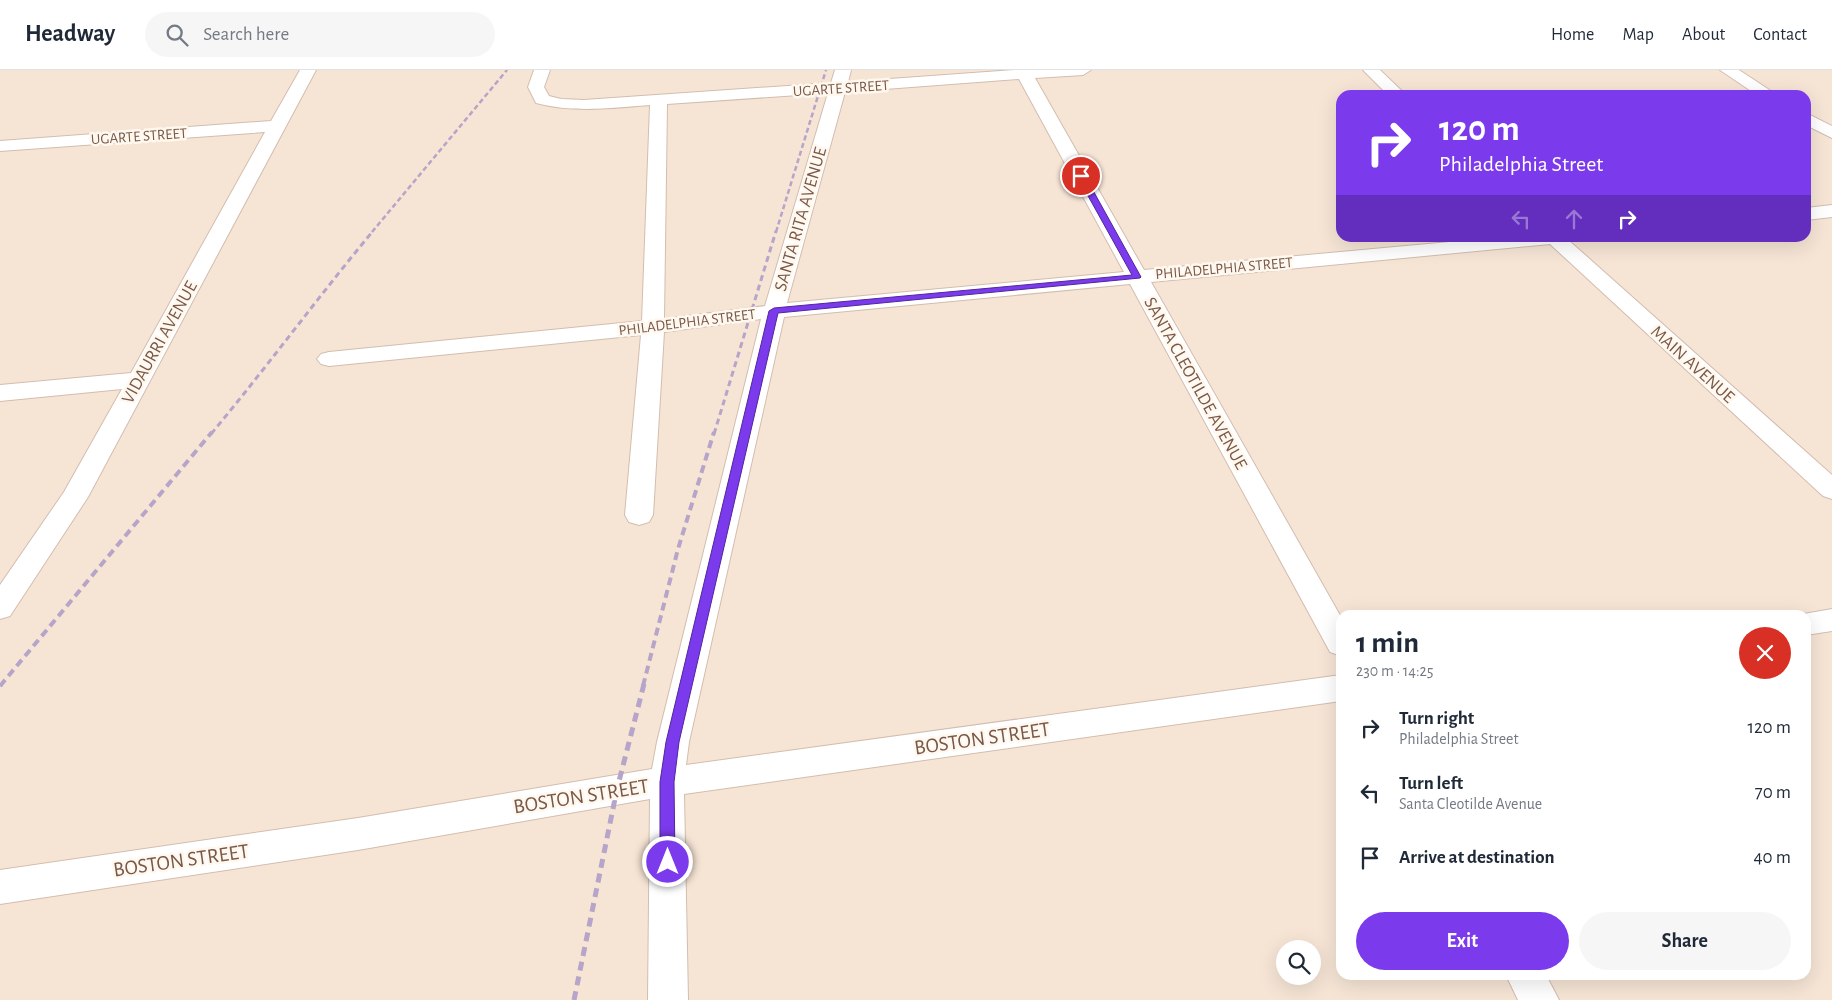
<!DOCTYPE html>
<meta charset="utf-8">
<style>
body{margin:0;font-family:"Alegreya Sans",sans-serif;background:#f6f6f7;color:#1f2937;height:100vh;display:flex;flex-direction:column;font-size:19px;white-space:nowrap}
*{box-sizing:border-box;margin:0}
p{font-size:16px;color:#747a83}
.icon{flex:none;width:28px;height:28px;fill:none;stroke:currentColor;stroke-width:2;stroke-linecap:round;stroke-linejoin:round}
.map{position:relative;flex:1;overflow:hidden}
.sheet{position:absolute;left:1336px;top:540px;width:475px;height:370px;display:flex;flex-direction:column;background:#fff;border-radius:15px;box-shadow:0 5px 20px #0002}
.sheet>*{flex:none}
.guide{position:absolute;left:1336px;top:20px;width:475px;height:152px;border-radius:15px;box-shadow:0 5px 20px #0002;background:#7c3aed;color:#fff;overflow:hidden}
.fabs{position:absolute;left:1276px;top:870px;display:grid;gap:10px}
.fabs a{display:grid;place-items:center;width:45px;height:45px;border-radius:50%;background:#fff;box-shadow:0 5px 20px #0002;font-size:25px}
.pin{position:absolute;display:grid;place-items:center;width:42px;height:42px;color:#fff;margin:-21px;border:2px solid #fff;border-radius:50%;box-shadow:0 1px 5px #0007}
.me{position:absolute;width:55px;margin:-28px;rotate:0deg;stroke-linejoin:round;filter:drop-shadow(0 0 4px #0008)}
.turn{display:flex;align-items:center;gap:18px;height:105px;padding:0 20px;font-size:22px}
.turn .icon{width:65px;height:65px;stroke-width:2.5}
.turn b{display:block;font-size:35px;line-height:42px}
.lanes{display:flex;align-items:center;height:48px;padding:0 20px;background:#0003;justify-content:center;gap:25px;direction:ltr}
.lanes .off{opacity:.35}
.round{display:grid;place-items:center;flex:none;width:52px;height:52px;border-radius:26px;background:#f6f6f7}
.summary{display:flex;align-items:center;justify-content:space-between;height:85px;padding:0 20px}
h1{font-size:30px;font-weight:700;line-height:38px}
.primary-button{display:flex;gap:10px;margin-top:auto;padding:10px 20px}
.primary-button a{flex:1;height:58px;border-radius:30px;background:#7c3aed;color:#fff;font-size:20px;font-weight:700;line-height:58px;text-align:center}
.primary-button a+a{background:#f6f6f7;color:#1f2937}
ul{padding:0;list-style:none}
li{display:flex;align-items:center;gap:15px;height:65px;padding:0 20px}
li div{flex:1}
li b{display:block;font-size:19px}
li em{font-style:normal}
header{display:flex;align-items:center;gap:30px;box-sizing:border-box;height:70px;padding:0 25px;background:#fff;border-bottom:1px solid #e0e1e3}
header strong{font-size:24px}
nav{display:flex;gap:28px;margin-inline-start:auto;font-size:18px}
.search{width:350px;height:45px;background:#f6f6f7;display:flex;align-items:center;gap:12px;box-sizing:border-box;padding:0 18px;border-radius:28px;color:#747a83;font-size:19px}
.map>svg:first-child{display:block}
</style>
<header>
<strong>Headway</strong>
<div class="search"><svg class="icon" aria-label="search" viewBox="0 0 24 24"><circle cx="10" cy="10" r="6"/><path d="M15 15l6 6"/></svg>Search here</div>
<nav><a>Home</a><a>Map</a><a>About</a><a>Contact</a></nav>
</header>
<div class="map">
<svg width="1832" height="930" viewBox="0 0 1832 930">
<rect width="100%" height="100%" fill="#fef4e7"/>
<!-- residential -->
<path fill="#f6e5d5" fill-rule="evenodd" d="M 0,0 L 1832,0 L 1832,930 L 0,930 ZM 1341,25 L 1806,25 L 1806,168 L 1341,168 ZM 1341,545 L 1806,545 L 1806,905 L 1341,905 ZM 1285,879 L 1312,879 L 1312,906 L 1285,906 Z"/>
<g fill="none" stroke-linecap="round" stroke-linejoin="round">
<defs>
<path id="minor" d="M 300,0 L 316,0 L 88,427 L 10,546 L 0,549 L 0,515 L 64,422 L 122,319 L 0,331 L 0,315 L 131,303 L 265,62 L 0,81 L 0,71 L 271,51 Z
M 534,0 L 550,0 L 544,17 L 549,26 L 561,29 L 584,30 L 831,13 L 835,0 L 851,0 L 848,12 L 1014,0 L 1091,0 L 1083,5 L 1035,8 L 1144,200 L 1493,168 L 1566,168 L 1832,405 L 1832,429 L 1823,426 L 1550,174 L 1151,212 L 1341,547 L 1341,586 L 1330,582 L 1130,214 L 784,247 L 689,672 L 686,695 L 1341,605 L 1341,631 L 684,724 L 688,930 L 648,930 L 650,729 L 358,780 L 0,834 L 0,800 L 358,748 L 652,699 L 657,672 L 761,249 L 664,262 L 653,445 L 649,452 L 639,455 L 629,452 L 625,445 L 641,265 L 329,296 L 321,294 L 317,289 L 321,284 L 329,282 L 642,251 L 650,35 C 611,38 574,43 536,33 L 528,17 ZM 1019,9 L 1124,202 L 787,233 L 845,22 ZM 828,23 L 765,236 L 664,249 L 667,34 Z
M 1363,0 L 1380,0 L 1406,25 L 1388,25 Z
M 1720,0 L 1739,0 L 1777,25 L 1757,25 Z
M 1806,43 L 1832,56 L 1832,68 L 1806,55 Z
M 1832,135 L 1832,147 L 1806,150 L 1806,138 Z
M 1832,539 L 1832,561 L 1806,565 L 1806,545 L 1798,545 Z
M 1506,905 L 1546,905 L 1559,930 L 1518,930 Z"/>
</defs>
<!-- minor casing -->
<use href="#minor" stroke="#d3bdaf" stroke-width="2"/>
<!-- minor -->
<use href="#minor" fill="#fff" fill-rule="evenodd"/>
<!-- rail-far3 -->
<path stroke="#b6a4c9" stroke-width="2.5" stroke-dasharray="5 3" stroke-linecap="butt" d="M 372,162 L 507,0
M 776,162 L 826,0"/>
<!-- rail-far2 -->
<path stroke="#b6a4c9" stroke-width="3" stroke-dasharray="6 4" stroke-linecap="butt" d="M 211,364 C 267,297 318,227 373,161
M 714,364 L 776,161"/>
<!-- rail-far1 -->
<path stroke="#b6a4c9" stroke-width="4" stroke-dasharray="8 5" stroke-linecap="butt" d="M 0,616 L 212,362
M 643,616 L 678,479 L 714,362"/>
<!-- rail -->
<path stroke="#b6a4c9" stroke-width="5" stroke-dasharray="9 6" stroke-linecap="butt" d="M 0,616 L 1,614
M 574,930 L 617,719 L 644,614"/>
</g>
<!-- route -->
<path fill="#7c3aed" stroke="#51269a" d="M 1081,103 L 1085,106 L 1141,207 L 1140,208 L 778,243 L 679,672 L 674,712 L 675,792 L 673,796 L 668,798 L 662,796 L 660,792 L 660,712 L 666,672 L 769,241 L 774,238 L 1132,205 L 1077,106 Z"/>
<g text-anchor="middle" stroke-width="5" stroke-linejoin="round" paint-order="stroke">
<!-- far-street labels -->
<g font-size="15" fill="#7a5849" stroke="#fff8ef">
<text transform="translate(841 18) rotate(-4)" y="5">UGARTE STREET</text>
<text transform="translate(139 66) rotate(-4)" y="5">UGARTE STREET</text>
<text transform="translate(1224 198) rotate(-5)" y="5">PHILADELPHIA STREET</text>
<text transform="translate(687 252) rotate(-7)" y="5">PHILADELPHIA STREET</text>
</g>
<!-- street labels -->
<g font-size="18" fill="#7a5849" stroke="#fff8ef">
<text transform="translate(800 149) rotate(-74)" y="6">SANTA RITA AVENUE</text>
<text transform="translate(159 272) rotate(-61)" y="6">VIDAURRI AVENUE</text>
<text transform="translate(1693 294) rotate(42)" y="6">MAIN AVENUE</text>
<text transform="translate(1196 313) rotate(61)" y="6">SANTA CLEOTILDE AVENUE</text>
</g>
<!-- near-street labels -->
<g font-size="21" fill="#7a5849" stroke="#fff8ef">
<text transform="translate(982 668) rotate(-8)" y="7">BOSTON STREET</text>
<text transform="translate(581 726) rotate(-9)" y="7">BOSTON STREET</text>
<text transform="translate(181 790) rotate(-8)" y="7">BOSTON STREET</text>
</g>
</g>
</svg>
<div class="fabs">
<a><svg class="icon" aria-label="search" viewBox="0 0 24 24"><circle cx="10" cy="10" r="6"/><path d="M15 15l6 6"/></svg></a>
</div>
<div class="pin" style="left:1081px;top:106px;background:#d93025"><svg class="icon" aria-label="arrive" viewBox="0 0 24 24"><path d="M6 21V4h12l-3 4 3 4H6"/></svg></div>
<svg class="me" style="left:668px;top:792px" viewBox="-20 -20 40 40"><circle r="17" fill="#7c3aed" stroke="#fff" stroke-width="3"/><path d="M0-11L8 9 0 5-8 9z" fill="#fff"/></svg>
<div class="guide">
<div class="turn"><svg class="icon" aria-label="right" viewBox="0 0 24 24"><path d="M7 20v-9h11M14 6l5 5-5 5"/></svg><div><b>120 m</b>Philadelphia Street</div></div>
<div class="lanes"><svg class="icon off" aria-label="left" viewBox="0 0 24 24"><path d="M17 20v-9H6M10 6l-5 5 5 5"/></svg><svg class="icon off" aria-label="ahead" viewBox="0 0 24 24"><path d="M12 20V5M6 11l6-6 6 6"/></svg><svg class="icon" aria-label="right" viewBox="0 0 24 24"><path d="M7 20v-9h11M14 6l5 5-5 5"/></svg></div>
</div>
<section class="sheet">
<div class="summary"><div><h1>1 min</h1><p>230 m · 14:25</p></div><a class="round" style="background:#d93025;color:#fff"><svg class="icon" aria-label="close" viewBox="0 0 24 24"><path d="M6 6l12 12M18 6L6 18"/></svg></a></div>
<ul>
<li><svg class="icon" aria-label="right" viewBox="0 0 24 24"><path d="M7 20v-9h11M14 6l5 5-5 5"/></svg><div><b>Turn right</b><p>Philadelphia Street</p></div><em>120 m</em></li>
<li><svg class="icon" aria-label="left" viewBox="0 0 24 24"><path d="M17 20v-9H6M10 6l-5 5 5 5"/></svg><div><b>Turn left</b><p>Santa Cleotilde Avenue</p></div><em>70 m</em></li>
<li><svg class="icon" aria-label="arrive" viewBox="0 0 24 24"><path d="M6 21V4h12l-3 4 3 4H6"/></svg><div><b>Arrive at destination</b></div><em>40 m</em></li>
</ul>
<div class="primary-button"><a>Exit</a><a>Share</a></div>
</section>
</div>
